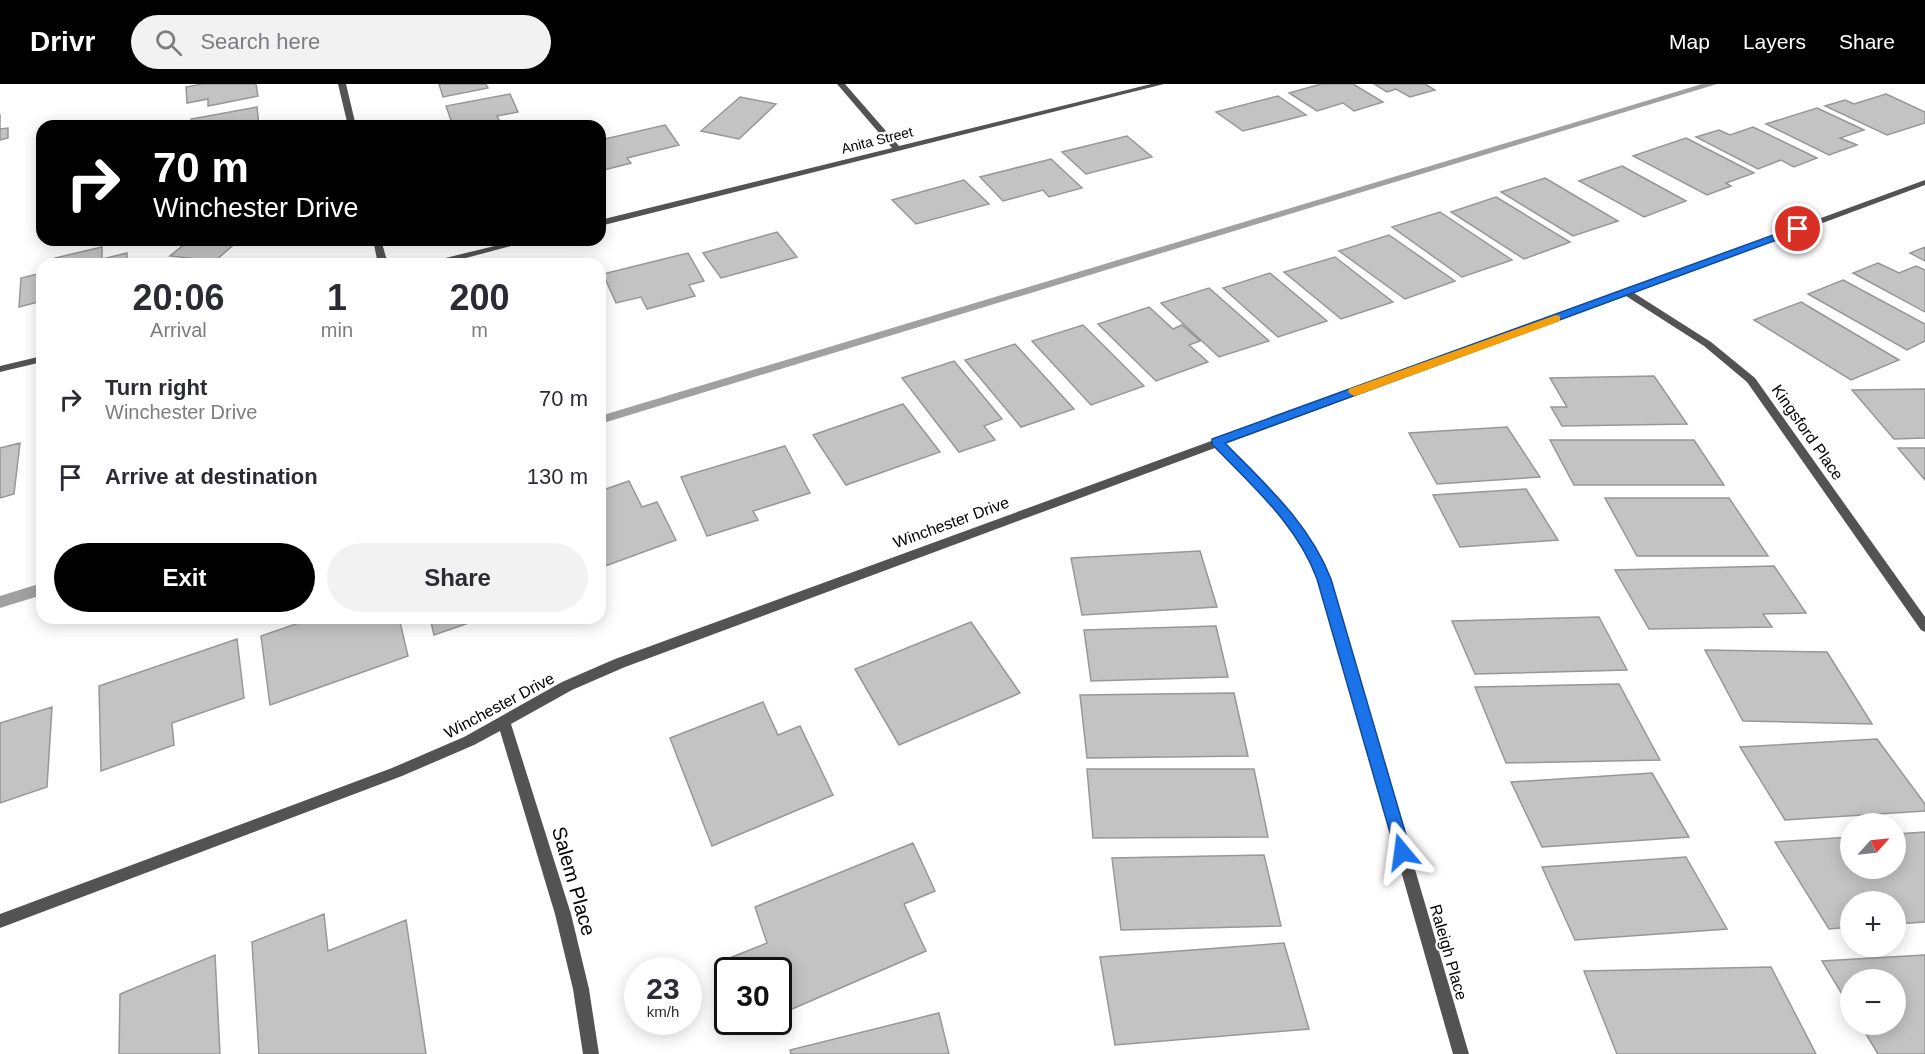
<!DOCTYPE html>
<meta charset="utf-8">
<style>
body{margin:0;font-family:Helvetica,sans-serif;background:#f2f2f3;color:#2b2b33;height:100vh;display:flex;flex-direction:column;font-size:22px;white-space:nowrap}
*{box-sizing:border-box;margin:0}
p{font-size:20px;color:#7c7c81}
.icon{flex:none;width:33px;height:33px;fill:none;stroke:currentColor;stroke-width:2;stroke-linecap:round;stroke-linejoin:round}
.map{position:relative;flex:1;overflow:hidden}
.details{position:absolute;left:36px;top:174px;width:570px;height:366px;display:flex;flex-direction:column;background:#fff;border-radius:18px;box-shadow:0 3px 15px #0003}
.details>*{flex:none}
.hud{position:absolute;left:36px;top:36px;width:570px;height:126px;border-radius:18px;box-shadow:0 3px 15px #0003;background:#000;color:#fff;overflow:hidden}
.needle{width:39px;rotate:63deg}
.tools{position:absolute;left:1840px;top:729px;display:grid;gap:12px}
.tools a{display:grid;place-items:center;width:66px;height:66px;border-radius:50%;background:#fff;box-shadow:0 3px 15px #0003;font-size:30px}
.speed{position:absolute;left:624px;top:873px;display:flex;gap:12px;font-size:30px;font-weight:700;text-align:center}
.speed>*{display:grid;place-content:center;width:78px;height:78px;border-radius:50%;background:#fff;box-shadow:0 3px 15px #0003;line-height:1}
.speed small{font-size:15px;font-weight:400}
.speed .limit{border:3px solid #111;border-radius:9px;background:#fff;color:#111}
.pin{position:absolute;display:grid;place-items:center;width:51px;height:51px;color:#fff;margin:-26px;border:3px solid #fff;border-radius:50%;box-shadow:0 2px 6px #0007}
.me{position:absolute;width:66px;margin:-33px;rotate:344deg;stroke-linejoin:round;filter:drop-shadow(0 0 4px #0008)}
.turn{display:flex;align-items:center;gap:21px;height:126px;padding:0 18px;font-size:27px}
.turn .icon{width:78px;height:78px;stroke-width:2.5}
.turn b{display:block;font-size:42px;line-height:51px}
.eta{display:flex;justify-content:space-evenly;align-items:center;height:102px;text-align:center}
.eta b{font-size:36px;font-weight:700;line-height:42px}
.cta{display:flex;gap:12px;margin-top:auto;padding:12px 18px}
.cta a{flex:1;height:69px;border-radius:36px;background:#000;color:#fff;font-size:24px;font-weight:700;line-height:69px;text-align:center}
.cta a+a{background:#f2f2f3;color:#2b2b33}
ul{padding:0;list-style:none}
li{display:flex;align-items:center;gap:18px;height:78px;padding:0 18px}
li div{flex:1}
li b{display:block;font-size:22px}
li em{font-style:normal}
header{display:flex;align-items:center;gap:36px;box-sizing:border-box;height:84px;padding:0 30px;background:#000;color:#fff}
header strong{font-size:28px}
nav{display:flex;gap:33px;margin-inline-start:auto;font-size:21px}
.search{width:420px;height:54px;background:#f2f2f3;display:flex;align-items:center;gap:15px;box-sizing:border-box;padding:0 21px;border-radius:33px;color:#7c7c81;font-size:22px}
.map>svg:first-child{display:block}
</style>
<header>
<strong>Drivr</strong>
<div class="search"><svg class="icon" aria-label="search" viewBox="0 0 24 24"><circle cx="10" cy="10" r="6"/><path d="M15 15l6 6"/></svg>Search here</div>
<nav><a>Map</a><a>Layers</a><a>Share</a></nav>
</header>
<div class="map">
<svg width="1925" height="970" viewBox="0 0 1925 970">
<rect width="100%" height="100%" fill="#fff"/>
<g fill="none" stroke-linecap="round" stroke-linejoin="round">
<!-- stream -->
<path fill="#a1a1a1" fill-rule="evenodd" d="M 1702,0 L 1717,0 L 600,340 L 600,332 Z
M 42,499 L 42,511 L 0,524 L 0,512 Z"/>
</g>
<!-- building -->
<path fill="#c3c3c3" stroke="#979797" stroke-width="1.5" d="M 202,0 L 256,0 L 258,12 L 208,22 L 208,15 L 187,19 L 186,3 Z
M 439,0 L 486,0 L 488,4 L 443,13 Z
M 1321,0 L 1353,0 L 1383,18 L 1354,27 L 1343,19 L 1317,27 L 1289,9 Z
M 1374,0 L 1425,0 L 1435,6 L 1410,13 L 1396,5 L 1387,8 Z
M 510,10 L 518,28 L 497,32 L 502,42 L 453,42 L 446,22 Z
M 1886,10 L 1925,28 L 1925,39 L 1887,51 L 1825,22 L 1845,16 L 1854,20 Z
M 1278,12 L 1306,31 L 1243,47 L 1216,28 Z
M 740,13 L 776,20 L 739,55 L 701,47 Z
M 257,23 L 259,42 L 192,42 L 191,35 Z
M 1817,24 L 1864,46 L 1840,54 L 1857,61 L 1829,71 L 1766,40 Z
M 0,30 L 0,45 L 8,44 L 8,54 L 0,56 Z
M 665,41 L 679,61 L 627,74 L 631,79 L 600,87 L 600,56 Z
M 1753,43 L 1817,74 L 1794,83 L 1781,76 L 1758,85 L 1696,53 L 1719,46 L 1730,51 Z
M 1127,52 L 1152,73 L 1086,90 L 1062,68 Z
M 1686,54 L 1754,89 L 1726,99 L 1731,102 L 1707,111 L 1633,72 Z
M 1051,75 L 1082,104 L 1049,113 L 1043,106 L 1003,117 L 980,93 Z
M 1622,82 L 1686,117 L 1644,133 L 1579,97 Z
M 1545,94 L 1618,137 L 1573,152 L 1501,108 Z
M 964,96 L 989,120 L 916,140 L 892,116 Z
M 1496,113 L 1570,158 L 1524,175 L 1451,128 Z
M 1440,128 L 1512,176 L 1462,193 L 1392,143 Z
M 777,148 L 797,173 L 721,194 L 703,169 Z
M 1389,151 L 1455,197 L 1405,215 L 1339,167 Z
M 171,156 L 239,156 L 215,177 L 170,172 L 187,158 Z
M 102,163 L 102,175 L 127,169 L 127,180 L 55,180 L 55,174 Z
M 1925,163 L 1925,177 L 1910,169 Z
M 688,169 L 704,197 L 689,201 L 695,212 L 647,225 L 641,213 L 616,219 L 603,190 Z
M 1335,173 L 1393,218 L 1341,235 L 1284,188 Z
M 1878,179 L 1899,189 L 1916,182 L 1925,186 L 1925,228 L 1853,189 Z
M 42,189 L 42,217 L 19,223 L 21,194 Z
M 1270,189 L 1327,237 L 1278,253 L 1223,204 Z
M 1843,196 L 1925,240 L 1925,257 L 1907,266 L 1808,210 Z
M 1209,204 L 1269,257 L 1219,273 L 1161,219 Z
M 1801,218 L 1899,276 L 1851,296 L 1754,236 Z
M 1149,223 L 1173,245 L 1182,241 L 1200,257 L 1189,261 L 1208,278 L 1156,297 L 1098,240 Z
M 1083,241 L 1144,302 L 1091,321 L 1032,257 Z
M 1015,260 L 1074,325 L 1021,343 L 965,276 Z
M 954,277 L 1002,335 L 984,342 L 995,356 L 959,368 L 902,294 Z
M 1654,292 L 1687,340 L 1562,342 L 1551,323 L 1567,323 L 1550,294 Z
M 1925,305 L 1925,354 L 1894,355 L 1852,306 Z
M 903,320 L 940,368 L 846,401 L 813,351 Z
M 1507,343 L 1540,393 L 1437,400 L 1409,349 Z
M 1550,356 L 1694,356 L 1724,401 L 1574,401 Z
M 20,359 L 14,410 L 0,414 L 0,364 Z
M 785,362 L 810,409 L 753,427 L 758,436 L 707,452 L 681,393 Z
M 1898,364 L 1925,364 L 1925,396 Z
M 629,397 L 642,423 L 657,418 L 676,456 L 600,484 L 600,407 Z
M 1526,405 L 1558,456 L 1460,463 L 1433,411 Z
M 1605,414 L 1729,414 L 1768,472 L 1637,472 Z
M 1200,467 L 1217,523 L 1082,531 L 1071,474 Z
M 1774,482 L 1806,529 L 1763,530 L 1772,543 L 1649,545 L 1615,486 Z
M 1599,533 L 1627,586 L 1475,590 L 1452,537 Z
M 313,534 L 399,534 L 408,572 L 270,621 L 261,552 Z
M 430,534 L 483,534 L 434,551 Z
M 971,538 L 1020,609 L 899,661 L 855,585 Z
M 1216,542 L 1228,593 L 1091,597 L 1084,546 Z
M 237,555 L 244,614 L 172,639 L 174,661 L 101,687 L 99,602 Z
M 1705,566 L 1827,568 L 1872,640 L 1743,637 Z
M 1619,600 L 1660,676 L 1506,679 L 1475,603 Z
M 1234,609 L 1248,672 L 1087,674 L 1080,611 Z
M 763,618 L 778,651 L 800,642 L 833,711 L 712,762 L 670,654 Z
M 52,623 L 47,703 L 0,719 L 0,639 Z
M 1877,655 L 1925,720 L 1925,727 L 1785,736 L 1740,663 Z
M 1087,685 L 1254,685 L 1268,753 L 1093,754 Z
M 1652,689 L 1689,753 L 1542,763 L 1511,698 Z
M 1925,748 L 1925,838 L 1896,840 L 1896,818 L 1851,818 L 1851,843 L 1829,845 L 1775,758 L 1851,753 L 1851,784 L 1896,784 L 1896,750 Z
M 913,759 L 935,807 L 904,820 L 926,867 L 778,931 L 778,886 L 737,886 L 732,873 L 767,859 L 755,823 Z
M 1264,771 L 1281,842 L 1121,846 L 1112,774 Z
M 1686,773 L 1727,845 L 1575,856 L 1542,783 Z
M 324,830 L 328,867 L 406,836 L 426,970 L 259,970 L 252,858 Z
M 1284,859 L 1309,945 L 1115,961 L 1100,873 Z
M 215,871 L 220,970 L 119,970 L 120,910 Z
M 1925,871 L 1925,970 L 1878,970 L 1860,940 L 1896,940 L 1896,896 L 1851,896 L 1851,925 L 1822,877 Z
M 1771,883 L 1816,970 L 1617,970 L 1584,887 Z
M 939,929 L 949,970 L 791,970 L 790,966 Z"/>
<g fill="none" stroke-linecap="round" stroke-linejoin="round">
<!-- minor -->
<path fill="#535353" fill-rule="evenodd" d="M 338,0 L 346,0 L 356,42 L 348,42 Z
M 837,0 L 845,0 L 899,62 L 1151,0 L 1164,0 L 600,142 L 600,136 L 892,64 Z
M 1925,96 L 1925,101 L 1634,209 L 1711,258 L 1755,294 L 1925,533 L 1925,548 L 1921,546 L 1747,298 L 1704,262 L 1626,212 L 1225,360 C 1267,401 1306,441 1330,495 L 1469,970 L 1453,970 L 1318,495 C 1295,442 1256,404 1215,364 L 625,583 L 572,606 L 511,640 L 571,830 L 589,905 L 599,970 L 583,970 L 573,905 L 555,830 L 500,647 L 474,661 L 402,692 L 0,844 L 0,830 L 392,684 L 464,653 L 562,598 L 615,575 Z
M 373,156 L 381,156 L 388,180 L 378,180 Z
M 519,156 L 534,156 L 443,180 L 427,180 L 429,178 Z
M 42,272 L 42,278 L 0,288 L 0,282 Z"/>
</g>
<!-- route -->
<path fill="#1a73e8" stroke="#114b97" stroke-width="1.5" d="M 1798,142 L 1801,143 L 1801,147 L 1225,359 C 1266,401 1309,439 1331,495 L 1411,768 L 1408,773 L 1402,775 L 1397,773 L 1317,495 C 1297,440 1252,402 1212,360 L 1212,355 Z"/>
<!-- slow -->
<path fill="#f59e0b" d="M 1556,231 L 1560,232 L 1560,237 L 1358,311 L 1354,312 L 1348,308 L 1349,305 Z"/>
<g text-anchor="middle" stroke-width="4.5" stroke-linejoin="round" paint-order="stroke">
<!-- far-street labels -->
<g font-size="14" fill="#000" stroke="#fff">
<text transform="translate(877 56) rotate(-14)" y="5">Anita Street</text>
</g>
<!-- street labels -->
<g font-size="16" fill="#000" stroke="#fff">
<text transform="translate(1808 348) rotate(55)" y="6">Kingsford Place</text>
<text transform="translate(951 438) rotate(-20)" y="6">Winchester Drive</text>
<text transform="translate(499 621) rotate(-28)" y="6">Winchester Drive</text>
<text transform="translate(1449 868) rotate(74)" y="6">Raleigh Place</text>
</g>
<!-- near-street labels -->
<g font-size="20" fill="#000" stroke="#fff">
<text transform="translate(574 797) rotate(74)" y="7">Salem Place</text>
</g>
</g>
</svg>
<div class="tools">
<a><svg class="needle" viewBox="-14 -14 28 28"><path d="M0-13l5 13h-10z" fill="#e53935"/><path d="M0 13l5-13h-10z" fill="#7c7c81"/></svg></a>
<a>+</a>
<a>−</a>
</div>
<div class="speed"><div>23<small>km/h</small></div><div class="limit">30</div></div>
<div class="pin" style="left:1798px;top:145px;background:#d93025"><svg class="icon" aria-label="arrive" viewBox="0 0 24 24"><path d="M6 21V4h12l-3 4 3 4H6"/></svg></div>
<svg class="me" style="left:1402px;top:768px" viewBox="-20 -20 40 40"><path d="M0-17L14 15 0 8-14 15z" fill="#1a73e8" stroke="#fff" stroke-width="4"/></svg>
<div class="hud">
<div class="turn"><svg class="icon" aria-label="right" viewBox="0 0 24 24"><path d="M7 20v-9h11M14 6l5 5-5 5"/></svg><div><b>70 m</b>Winchester Drive</div></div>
</div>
<section class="details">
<div class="eta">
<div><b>20:06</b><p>Arrival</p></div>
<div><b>1</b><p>min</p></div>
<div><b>200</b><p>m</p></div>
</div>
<ul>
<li><svg class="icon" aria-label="right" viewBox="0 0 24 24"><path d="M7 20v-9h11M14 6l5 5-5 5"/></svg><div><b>Turn right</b><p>Winchester Drive</p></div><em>70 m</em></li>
<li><svg class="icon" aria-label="arrive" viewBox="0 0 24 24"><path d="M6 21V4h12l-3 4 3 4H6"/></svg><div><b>Arrive at destination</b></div><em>130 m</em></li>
</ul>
<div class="cta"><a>Exit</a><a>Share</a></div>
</section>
</div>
